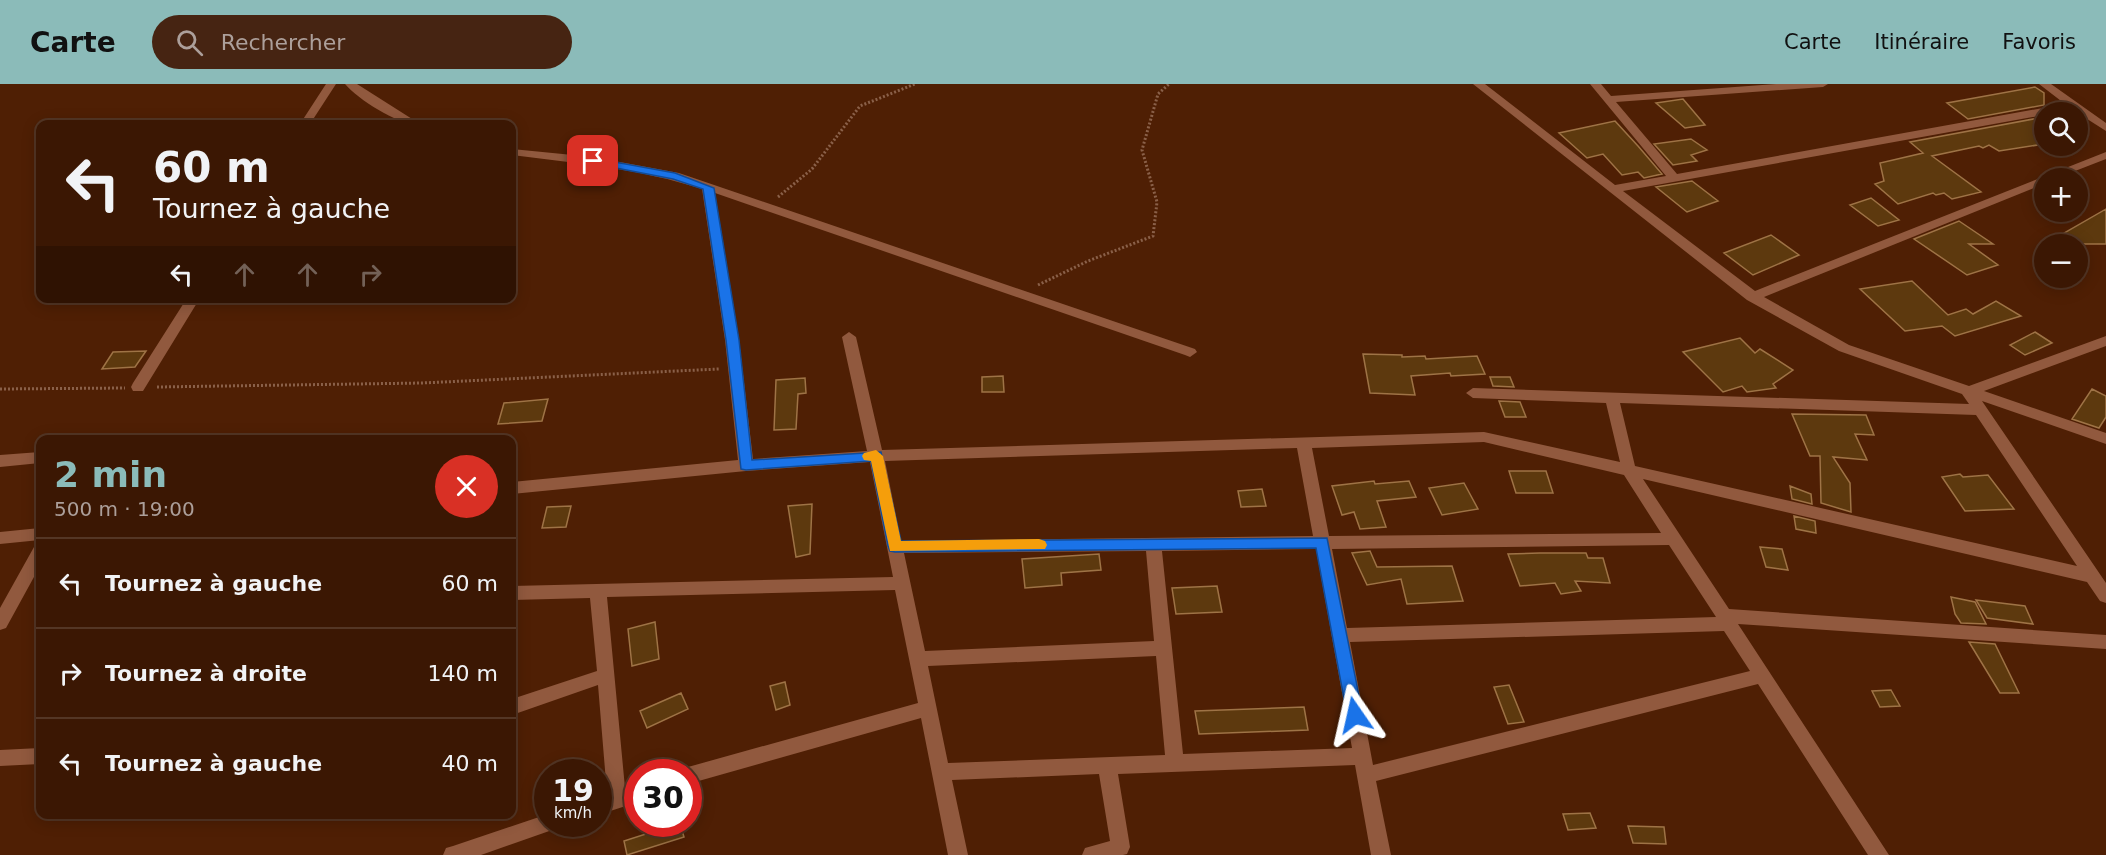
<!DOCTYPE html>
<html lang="fr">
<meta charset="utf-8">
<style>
body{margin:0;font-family:"DejaVu Sans",sans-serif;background:#462412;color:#f1f3f6;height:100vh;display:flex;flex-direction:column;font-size:22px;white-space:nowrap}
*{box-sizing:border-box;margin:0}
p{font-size:20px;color:#ac9f9a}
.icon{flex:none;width:33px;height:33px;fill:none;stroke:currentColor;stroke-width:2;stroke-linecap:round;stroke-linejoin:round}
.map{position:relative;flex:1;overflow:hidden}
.details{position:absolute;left:36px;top:351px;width:480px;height:384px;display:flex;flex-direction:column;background:#3b1703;border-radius:12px;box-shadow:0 3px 15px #0003,0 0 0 2px #543625}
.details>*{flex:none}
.banner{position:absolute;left:36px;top:36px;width:480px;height:183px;border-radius:12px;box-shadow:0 3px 15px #0003,0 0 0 2px #543625;background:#3b1703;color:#f1f3f6;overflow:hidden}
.buttons{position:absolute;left:2034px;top:18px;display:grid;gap:12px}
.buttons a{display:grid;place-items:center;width:54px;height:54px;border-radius:50%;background:#3b1703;box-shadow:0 3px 15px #0003,0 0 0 2px #543625;font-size:30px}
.speed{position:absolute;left:534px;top:675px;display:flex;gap:12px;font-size:30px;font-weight:700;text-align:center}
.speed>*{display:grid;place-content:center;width:78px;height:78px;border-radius:50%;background:#3b1703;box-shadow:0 3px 15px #0003,0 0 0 2px #543625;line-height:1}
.speed small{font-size:15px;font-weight:400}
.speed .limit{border:9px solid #d22;background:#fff;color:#111}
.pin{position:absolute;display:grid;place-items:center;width:51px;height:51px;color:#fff;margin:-26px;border-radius:12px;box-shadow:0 3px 9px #0006}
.me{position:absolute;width:66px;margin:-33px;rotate:349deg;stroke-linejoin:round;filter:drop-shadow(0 0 4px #0008)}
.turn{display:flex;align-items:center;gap:21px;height:126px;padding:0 18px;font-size:27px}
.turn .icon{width:78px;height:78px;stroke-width:2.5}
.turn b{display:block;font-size:42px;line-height:51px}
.lanes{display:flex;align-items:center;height:57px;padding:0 18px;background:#0003;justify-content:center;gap:30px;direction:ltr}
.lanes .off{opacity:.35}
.round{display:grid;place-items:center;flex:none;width:63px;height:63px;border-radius:32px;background:#462412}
.overview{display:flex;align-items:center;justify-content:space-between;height:102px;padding:0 18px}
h1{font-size:36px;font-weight:800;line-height:45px;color:#8bbbb9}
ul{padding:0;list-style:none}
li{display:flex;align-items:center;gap:18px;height:90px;padding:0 18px;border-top:2px solid #543625}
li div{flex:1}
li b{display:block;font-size:22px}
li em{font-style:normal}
header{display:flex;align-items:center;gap:36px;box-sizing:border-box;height:84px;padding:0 30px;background:#8bbbb9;color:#111}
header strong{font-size:28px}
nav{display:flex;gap:33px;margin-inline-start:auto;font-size:21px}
.search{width:420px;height:54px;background:#462412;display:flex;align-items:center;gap:15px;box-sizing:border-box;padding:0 21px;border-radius:33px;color:#ac9f9a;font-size:22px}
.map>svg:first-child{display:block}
</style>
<header>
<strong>Carte</strong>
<div class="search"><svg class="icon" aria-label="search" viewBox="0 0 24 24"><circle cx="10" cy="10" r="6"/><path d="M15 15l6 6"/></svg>Rechercher</div>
<nav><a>Carte</a><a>Itinéraire</a><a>Favoris</a></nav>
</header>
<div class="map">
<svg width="2106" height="771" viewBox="0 0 2106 771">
<rect width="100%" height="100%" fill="#4f1f04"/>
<!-- building -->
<path fill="#5d390e" stroke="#9e7346" stroke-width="1.5" d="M 2035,3 L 2044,9 L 2044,21 L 1968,35 L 1947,19 Z
M 1683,15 L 1705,41 L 1685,44 L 1656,19 Z
M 2044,33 L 2044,60 L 1999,67 L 1989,61 L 1983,64 L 1979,62 L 1932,72 L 1981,108 L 1952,115 L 1944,109 L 1936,111 L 1933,109 L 1898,120 L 1875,100 L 1884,97 L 1880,79 L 1923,69 L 1910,58 Z
M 1615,37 L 1638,62 L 1662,90 L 1644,94 L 1638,88 L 1622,91 L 1603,70 L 1587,74 L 1559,49 Z
M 1691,55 L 1707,66 L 1691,71 L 1697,77 L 1673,81 L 1654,60 Z
M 1692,97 L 1718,117 L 1687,128 L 1656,103 Z
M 1871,114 L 1899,136 L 1878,142 L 1850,121 Z
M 2106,125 L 2106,160 L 2045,160 Z
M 1959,137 L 1993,160 L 1969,160 L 1998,181 L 1967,191 L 1914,155 Z
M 1771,151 L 1799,171 L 1753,191 L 1724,169 Z
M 1912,197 L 1948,231 L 1966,225 L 1973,230 L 1996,217 L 2021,232 L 1955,252 L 1942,242 L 1905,247 L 1860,205 Z
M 2035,248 L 2052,259 L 2025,271 L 2010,261 Z
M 1740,254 L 1755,269 L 1760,265 L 1793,286 L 1773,300 L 1776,304 L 1747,308 L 1742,302 L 1723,308 L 1683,268 Z
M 146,267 L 135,283 L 102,285 L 113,268 Z
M 1363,270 L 1402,271 L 1402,273 L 1425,272 L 1426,275 L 1477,272 L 1485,290 L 1451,292 L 1450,289 L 1411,292 L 1415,311 L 1370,309 Z
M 1003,292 L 1004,308 L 982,308 L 982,293 Z
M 1490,293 L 1510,293 L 1514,303 L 1493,302 Z
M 805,294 L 806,309 L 798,310 L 796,345 L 774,346 L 776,296 Z
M 2092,305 L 2106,312 L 2106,333 L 2099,344 L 2072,335 Z
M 548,315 L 542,337 L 498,340 L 504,319 Z
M 1499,317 L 1520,318 L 1526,333 L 1505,333 Z
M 1792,330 L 1866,331 L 1874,351 L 1855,350 L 1867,376 L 1833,373 L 1850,399 L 1851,428 L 1821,419 L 1820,372 L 1810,372 Z
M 1509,387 L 1546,387 L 1553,409 L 1516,409 Z
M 1960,390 L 1963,393 L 1988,391 L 2014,425 L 1965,427 L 1942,393 Z
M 1374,397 L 1375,400 L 1409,397 L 1416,413 L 1377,417 L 1386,443 L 1360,445 L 1354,428 L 1342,431 L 1332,402 Z
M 1464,399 L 1478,425 L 1442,431 L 1429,404 Z
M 1790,402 L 1811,410 L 1812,420 L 1792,415 Z
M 1262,405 L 1266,422 L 1241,423 L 1238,407 Z
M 812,420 L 810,470 L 796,473 L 788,422 Z
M 571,422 L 566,443 L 542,444 L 547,423 Z
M 1794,432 L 1815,437 L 1816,449 L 1796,445 Z
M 1760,463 L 1782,465 L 1788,486 L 1766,483 Z
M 1370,467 L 1377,483 L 1452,482 L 1463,517 L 1407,520 L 1401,495 L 1367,501 L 1352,469 Z
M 1540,469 L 1586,469 L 1588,474 L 1603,474 L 1610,499 L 1575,497 L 1581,507 L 1561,510 L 1555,499 L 1520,502 L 1508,470 Z
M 1099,470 L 1101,486 L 1061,489 L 1062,501 L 1025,504 L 1022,475 Z
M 1217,502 L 1222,528 L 1176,530 L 1172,504 Z
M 1951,513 L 1975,518 L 1986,540 L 1961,539 L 1955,530 Z
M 1976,516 L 2025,522 L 2033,540 L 1987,534 Z
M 655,538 L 659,575 L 632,582 L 628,545 Z
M 1969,558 L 1995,560 L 2019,609 L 2000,609 Z
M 785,598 L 790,621 L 776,626 L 770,602 Z
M 1509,601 L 1524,638 L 1508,640 L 1494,603 Z
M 1891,606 L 1900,622 L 1880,623 L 1872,607 Z
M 681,609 L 688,625 L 647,644 L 640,627 Z
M 1304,623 L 1308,646 L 1199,650 L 1195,627 Z
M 1590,729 L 1596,744 L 1568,746 L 1563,730 Z
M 677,740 L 680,740 L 684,753 L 627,771 L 624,757 Z
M 1628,742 L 1664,743 L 1666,760 L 1633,759 Z"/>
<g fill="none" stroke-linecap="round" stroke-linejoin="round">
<!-- path -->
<path stroke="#8a6049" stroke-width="3" stroke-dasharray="2 2" stroke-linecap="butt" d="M 778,113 L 812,85 L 860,22 L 915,0
M 1038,201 L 1088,177 L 1153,152 L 1157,118 L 1142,66 L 1158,10 L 1169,0
M 157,303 L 422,299 L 719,285
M 0,305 L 125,304"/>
<!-- minor -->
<path fill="#91593e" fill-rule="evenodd" d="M 326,0 L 336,0 L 310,40 L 300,40 Z
M 345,0 L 357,0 L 420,40 C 399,42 359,16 345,0 Z
M 1473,0 L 1485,0 L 1615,101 L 1666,92 L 1590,0 L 1601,0 L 1611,12 L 1776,0 L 1828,0 L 1823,3 L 1616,18 L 1677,90 L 2065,20 L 2039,0 L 2051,0 L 2106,39 L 2106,47 L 2073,26 L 2044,28 L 2044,31 L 1623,107 L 1755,207 L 2106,68 L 2106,75 L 2057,94 L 2044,94 L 2044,100 L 1764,213 L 1849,261 L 1969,302 L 2106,252 L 2106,262 L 1984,307 L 2106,349 L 2106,360 L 1982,317 L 2106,499 L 2106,519 L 2100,517 L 2087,498 L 1643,395 L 1729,525 L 2106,551 L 2106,565 L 1738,540 L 1889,771 L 1868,771 L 1758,600 L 1376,697 L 1391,771 L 1371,771 L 1355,681 L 1118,690 L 1130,763 L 1127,770 L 1123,771 L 1082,771 L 1085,764 L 1110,757 L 1099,690 L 952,696 L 968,771 L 948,771 L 921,634 L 688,700 L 688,688 L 680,688 L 688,683 L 918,619 L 895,506 L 607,513 L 625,704 L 638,700 L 638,718 L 598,731 L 598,713 L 607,710 L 598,601 L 512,631 L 512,615 L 597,587 L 590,514 L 512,516 L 512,502 L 893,493 L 870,378 L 746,387 L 512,410 L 512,398 L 738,376 L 725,256 L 702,105 C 641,85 576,79 512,71 L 512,65 L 593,73 L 679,89 L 1195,265 L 1197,268 L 1190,273 L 1185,271 L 715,109 L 739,256 L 753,375 L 867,367 L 842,253 L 849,248 L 856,253 L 882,366 L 1484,348 L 1620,378 L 1606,319 L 1473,314 L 1466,309 L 1473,304 L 1969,320 L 1962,310 L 1839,267 L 1747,216 ZM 1620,319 L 1976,331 L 2077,482 L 1635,382 ZM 1484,358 L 1624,391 L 1661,449 L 1329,452 L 1312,364 ZM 1297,364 L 1313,452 L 901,457 L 885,377 ZM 1669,461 L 1716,533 L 1347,544 L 1332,465 ZM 1316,465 L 1352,664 L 1183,670 L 1162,467 ZM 1146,467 L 1154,557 L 925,567 L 904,469 ZM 1724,547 L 1750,587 L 1373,681 L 1350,558 ZM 1156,572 L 1165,671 L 948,679 L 928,582 Z
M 187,214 L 200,214 L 143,307 L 133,307 L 131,303 L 133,299 Z
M 40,368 L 40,379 L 0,383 L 0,371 Z
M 40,444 L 40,456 L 0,460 L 0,448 Z
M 40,462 L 40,482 L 6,544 L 0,546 L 0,524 L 34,463 Z
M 40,664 L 40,680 L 0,682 L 0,666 Z
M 548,730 L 548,740 L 557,740 L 555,745 L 481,771 L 443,771 L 446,764 L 453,762 Z"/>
</g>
<!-- route -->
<path fill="#1a73e8" stroke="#114b97" stroke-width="1.5" d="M 593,74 L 675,89 L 714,104 L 739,256 L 752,376 L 881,368 L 901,457 L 1327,454 L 1363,631 L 1360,636 L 1355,639 L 1349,636 L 1347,631 L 1316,464 L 895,468 L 890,467 L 888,462 L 871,377 L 746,386 L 741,385 L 726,256 L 703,105 L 673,95 L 590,79 L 588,77 Z"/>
<!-- slow -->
<path fill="#f59e0b" d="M 876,366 L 883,372 L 901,457 L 1039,455 L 1045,457 L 1047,461 L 1045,465 L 890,467 L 871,377 L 864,376 L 862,372 L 864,369 Z"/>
</svg>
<div class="buttons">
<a><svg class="icon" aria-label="search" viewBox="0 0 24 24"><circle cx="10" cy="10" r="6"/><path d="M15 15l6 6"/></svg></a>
<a>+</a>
<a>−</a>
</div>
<div class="speed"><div>19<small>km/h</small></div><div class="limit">30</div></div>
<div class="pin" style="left:593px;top:77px;background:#d93025"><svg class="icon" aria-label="arrive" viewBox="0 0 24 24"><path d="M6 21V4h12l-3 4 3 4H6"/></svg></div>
<svg class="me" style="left:1355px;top:631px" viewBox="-20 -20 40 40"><path d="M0-17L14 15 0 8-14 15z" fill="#1a73e8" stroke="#fff" stroke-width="4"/></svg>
<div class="banner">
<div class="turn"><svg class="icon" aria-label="left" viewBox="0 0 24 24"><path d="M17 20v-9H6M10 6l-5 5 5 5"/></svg><div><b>60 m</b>Tournez à gauche</div></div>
<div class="lanes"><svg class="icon" aria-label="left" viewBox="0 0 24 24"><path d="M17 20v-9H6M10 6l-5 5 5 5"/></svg><svg class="icon off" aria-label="ahead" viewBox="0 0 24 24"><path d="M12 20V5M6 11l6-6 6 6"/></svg><svg class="icon off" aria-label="ahead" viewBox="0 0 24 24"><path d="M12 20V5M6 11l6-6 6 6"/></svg><svg class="icon off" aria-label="right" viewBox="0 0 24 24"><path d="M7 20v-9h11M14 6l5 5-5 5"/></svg></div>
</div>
<section class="details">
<div class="overview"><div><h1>2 min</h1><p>500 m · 19:00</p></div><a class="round" style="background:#d93025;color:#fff"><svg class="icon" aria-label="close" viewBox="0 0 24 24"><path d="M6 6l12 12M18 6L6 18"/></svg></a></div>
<ul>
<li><svg class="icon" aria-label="left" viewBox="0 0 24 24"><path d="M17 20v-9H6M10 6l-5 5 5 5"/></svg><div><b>Tournez à gauche</b></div><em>60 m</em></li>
<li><svg class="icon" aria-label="right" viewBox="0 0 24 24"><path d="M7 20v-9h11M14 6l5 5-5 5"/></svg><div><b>Tournez à droite</b></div><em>140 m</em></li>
<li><svg class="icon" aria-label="left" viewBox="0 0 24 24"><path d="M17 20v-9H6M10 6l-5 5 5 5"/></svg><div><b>Tournez à gauche</b></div><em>40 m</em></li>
</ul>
</section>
</div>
